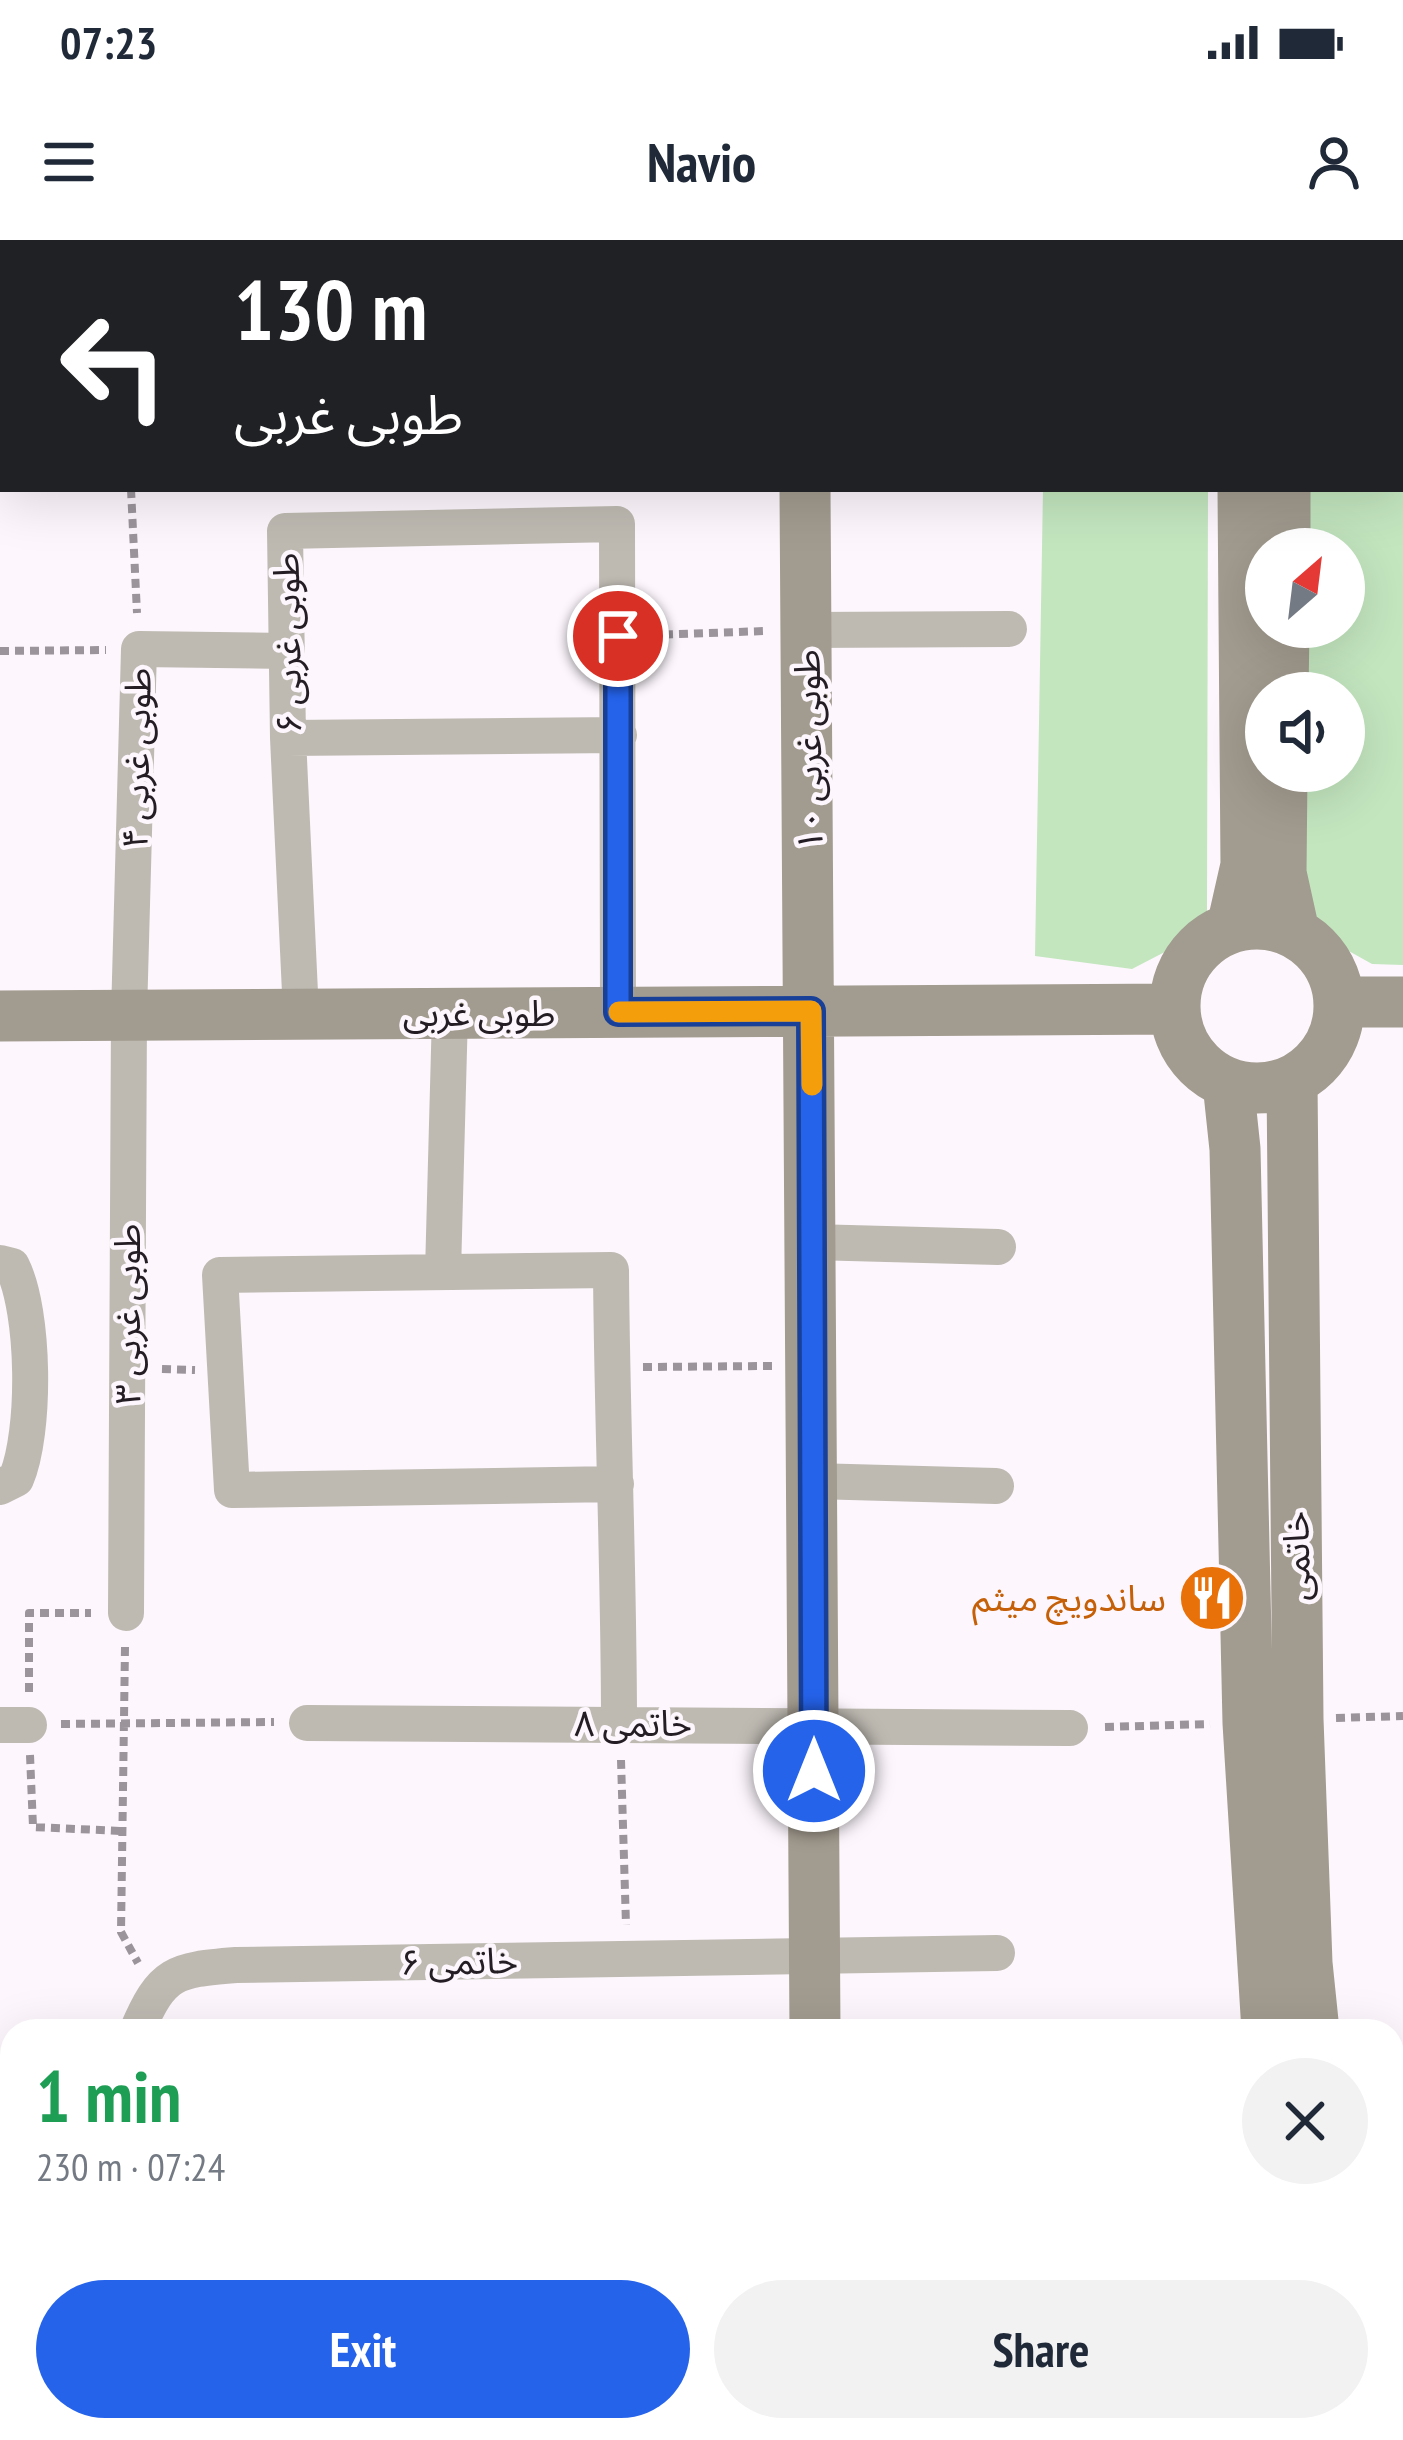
<!DOCTYPE html>
<meta charset="utf-8">
<style>
body{margin:0;font-family:"PT Sans Narrow","Noto Sans Arabic",sans-serif;background:#f2f2f3;color:#1f2937;height:100vh;display:flex;flex-direction:column;font-size:45px;white-space:nowrap}
*{box-sizing:border-box;margin:0}
p{font-size:39px;color:#747a83}
.icon{flex:none;width:66px;height:66px;fill:none;stroke:currentColor;stroke-width:2;stroke-linecap:round;stroke-linejoin:round}
.map{position:relative;flex:1;overflow:hidden}
.sheet{position:absolute;left:0px;top:1779px;width:1404px;height:423px;display:flex;flex-direction:column;background:#fff;border-radius:36px 36px 0 0;box-shadow:0 12px 48px #0002}
.sheet>*{flex:none}
.banner{position:absolute;left:0px;top:0px;width:1404px;height:252px;box-shadow:0 12px 48px #0002;background:#202124;color:#fff;overflow:hidden}
.needle{width:78px;rotate:28deg}
.controls{position:absolute;left:1245px;top:288px;display:grid;gap:24px}
.controls a{display:grid;place-items:center;width:120px;height:120px;border-radius:50%;background:#fff;box-shadow:0 12px 48px #0002;font-size:60px}
.pin{position:absolute;display:grid;place-items:center;width:102px;height:102px;color:#fff;margin:-51px;border:6px solid #fff;border-radius:50%;box-shadow:0 3px 12px #0007}
.me{position:absolute;width:132px;margin:-66px;rotate:0deg;stroke-linejoin:round;filter:drop-shadow(0 0 9px #0008)}
.turn{display:flex;align-items:center;gap:42px;height:252px;padding:0 36px;font-size:54px}
.turn .icon{width:156px;height:156px;stroke-width:2.5}
.turn b{display:block;font-size:84px;line-height:102px}
.round{display:grid;place-items:center;flex:none;width:126px;height:126px;border-radius:63px;background:#f2f2f3}
.overview{display:flex;align-items:center;justify-content:space-between;height:204px;padding:0 36px}
h1{font-size:72px;font-weight:700;line-height:90px;color:#1e9e55}
.cta{display:flex;gap:24px;margin-top:auto;padding:24px 36px}
.cta a{flex:1;height:138px;border-radius:72px;background:#2563eb;color:#fff;font-size:48px;font-weight:700;line-height:138px;text-align:center}
.cta a+a{background:#f2f2f3;color:#1f2937}
.status{display:flex;justify-content:space-between;align-items:center;height:84px;padding:0 60px;background:#fff;direction:ltr}
.status svg{height:33px;fill:currentColor}
header{display:flex;justify-content:space-between;align-items:center;height:156px;padding:0 36px;background:#fff;font-size:54px;font-weight:700}
.map>svg:first-child{display:block}
</style>
<div class="status"><b>07:23</b><svg viewBox="0 0 49 12"><path d="M0 12V9h3v3zM5 12V6h3v6zM10 12V3h3v9zM15 12V0h3v12zM26 1h20v11H26zM47 4h2v5h-2z"/></svg></div>
<header><svg class="icon" aria-label="menu" viewBox="0 0 24 24"><path d="M4 6h16M4 12h16M4 18h16"/></svg>Navio<svg class="icon" aria-label="person" viewBox="0 0 24 24"><circle cx="12" cy="8" r="4"/><path d="M4 21q1-7 8-7t8 7"/></svg></header>
<div class="map">
<svg width="1403" height="2200" viewBox="0 0 1403 2200">
<rect width="100%" height="100%" fill="#fdf7fd"/>
<!-- green -->
<path fill="#c3e6bf" d="M 1311,0 L 1403,0 L 1403,725 L 1372,724 L 1338,705 L 1314,677 L 1305,655 L 1306,531 L 1344,531 L 1344,453 L 1307,453 L 1308,387 L 1344,387 L 1344,309 L 1308,309 L 1309,249 L 1401,249 L 1401,3 Z
M 1043,249 L 1208,249 L 1207,672 L 1186,701 L 1132,729 L 1035,716 Z
M 1403,2058 L 1403,2200 L 1140,2200 L 1149,2190 L 1392,2190 L 1392,2059 Z"/>
<g fill="none" stroke-linecap="round" stroke-linejoin="round">
<!-- path -->
<path stroke="#9b959b" stroke-width="8" stroke-dasharray="9 6" stroke-linecap="butt" d="M 117,0 L 118,3
M 1401,35 L 1403,35
M 0,81 L 3,81
M 131,249 L 137,373
M 649,395 L 766,391
M 0,411 L 106,410
M 643,1127 L 772,1126
M 162,1129 L 195,1130
M 125,1407 L 121,1692 L 138,1723
M 29,1452 L 29,1373 L 91,1373
M 1336,1478 L 1403,1476
M 61,1484 L 274,1482
M 1105,1487 L 1210,1484
M 30,1515 L 33,1587 L 122,1591
M 621,1520 L 626,1685"/>
<!-- street -->
<path stroke="#bebab2" stroke-width="36" d="M 468,0 L 468,3
M 1036,0 L 1036,3
M 807,390 L 1009,389
M 288,498 L 619,495
M 301,774 L 288,498 L 285,291 L 617,284 L 618,772
M 812,1002 L 998,1007
M 0,1023 L 12,1026 C 35,1072 36,1192 16,1239 L 0,1247
M 443,1032 L 450,773
M 813,1241 L 996,1246
M 616,1244 L 232,1250 L 220,1035 L 611,1030 C 612,1181 619,1332 619,1483
M 126,1373 L 129,775 L 139,409 L 287,411
M 307,1483 L 1070,1488
M 0,1485 L 29,1485
M 137,1791 C 162,1732 174,1730 236,1725 L 997,1713
M 364,2190 L 879,2200
M 1356,2200 L 1390,2200"/>
<!-- secondary -->
<path stroke="#a29b8f" stroke-width="51" d="M 803,0 L 803,3
M 1241,0 L 1241,3
M 1288,0 L 1288,3
M 805,249 L 815,1791
M 1285,309 L 1285,249
M 1283,453 L 1284,387
M 1282,531 L 1281,633 L 1294,692
M1175 766a82 82 0 1 1 164 0a82 82 0 1 1-164 0Z
M 1232,687 L 1246,625 L 1243,249
M 1340,762 L 1403,762
M 0,776 L 1174,769
M 1292,841 L 1298,1479 L 1307,1723 L 1314,1791
M 1228,843 L 1235,909 L 1248,1483 L 1267,1791
M 0,1941 L 12,1974
M 1392,1988 L 1403,1991
M 0,2157 L 15,2200
M 91,2190 L 94,2200
M 1065,2200 L 1070,2190"/>
</g>
<g fill="none" stroke-linecap="round" stroke-linejoin="round">
<defs>
<path id="route" d="M 618,396 L 618,772 L 811,771 L 814,1531"/>
</defs>
<!-- route casing -->
<use href="#route" stroke="#184099" stroke-width="30"/>
<!-- route -->
<use href="#route" stroke="#2563eb" stroke-width="21"/>
<!-- slow -->
<path stroke="#f59e0b" stroke-width="21" d="M 619,772 L 811,771 L 812,845"/>
</g>
<!-- icons -->
<defs>
<symbol id="restaurant-disc" viewBox="-11 -11 22 22"><circle r="9.5" fill="#e8710a" stroke="#fdf7fd"/><path d="M-5-6h1v4h1v-4h1v4h1v-4h1v5L-1.5 .5V6h-2V.5L-5-1ZM5-6V6H3V1.5H1.5Q1.5-4 5-6Z" fill="#fff"/></symbol>
</defs>
<g fill-rule="evenodd">
<use href="#restaurant-disc" x="1174" y="1320" width="76" height="76"/>
</g>
<g text-anchor="middle" stroke-width="9" stroke-linejoin="round" paint-order="stroke">
<!-- street labels -->
<g font-size="36" fill="#241e24" stroke="#fdf7fd">
<text transform="translate(287 403) rotate(-91)" y="13">طوبی غربی ۶</text>
<text transform="translate(808 510) rotate(-91)" y="13">طوبی غربی ۱۰</text>
<text transform="translate(136 518) rotate(-89)" y="13">طوبی غربی ۴</text>
<text x="479" y="786">طوبی غربی</text>
<text transform="translate(127 1074) rotate(-90)" y="13">طوبی غربی ۳</text>
<text transform="translate(1296 1316) rotate(-91)" y="13">خاتمی</text>
<text x="633" y="1496">خاتمی ۸</text>
<text transform="translate(459 1721) rotate(-1)" y="13">خاتمی ۶</text>
</g>
<!-- food labels -->
<g font-size="36" fill="#c56008" stroke="#fdf7fd" text-anchor="end">
<text x="1166" y="1371">ساندویچ میثم</text>
</g>
</g>
</svg>
<div class="controls">
<a><svg class="needle" viewBox="-14 -14 28 28"><path d="M0-13l5 13h-10z" fill="#e53935"/><path d="M0 13l5-13h-10z" fill="#747a83"/></svg></a>
<a><svg class="icon" aria-label="sound" viewBox="0 0 24 24"><path d="M4 9h4l5-4v14l-5-4H4zM17 9q2 3 0 6"/></svg></a>
</div>
<div class="pin" style="left:618px;top:396px;background:#d93025"><svg class="icon" aria-label="arrive" viewBox="0 0 24 24"><path d="M6 21V4h12l-3 4 3 4H6"/></svg></div>
<svg class="me" style="left:814px;top:1531px" viewBox="-20 -20 40 40"><circle r="17" fill="#2563eb" stroke="#fff" stroke-width="3"/><path d="M0-11L8 9 0 5-8 9z" fill="#fff"/></svg>
<div class="banner">
<div class="turn"><svg class="icon" aria-label="left" viewBox="0 0 24 24"><path d="M17 20v-9H6M10 6l-5 5 5 5"/></svg><div><b>130 m</b>طوبی غربی</div></div>
</div>
<section class="sheet">
<div class="overview"><div><h1>1 min</h1><p>230 m · 07:24</p></div><a class="round"><svg class="icon" aria-label="close" viewBox="0 0 24 24"><path d="M6 6l12 12M18 6L6 18"/></svg></a></div>
<div class="cta"><a>Exit</a><a>Share</a></div>
</section>
</div>
